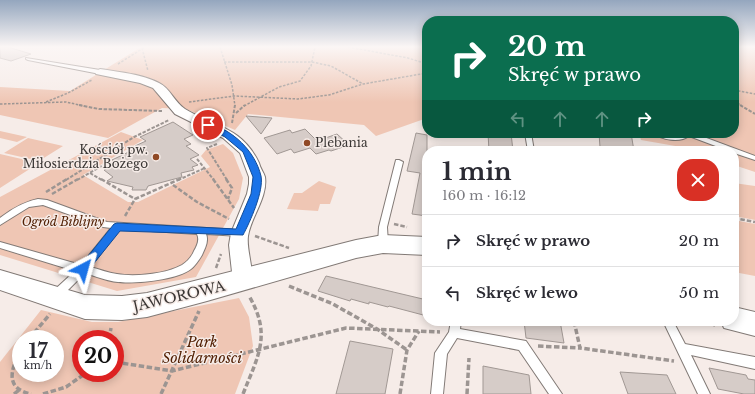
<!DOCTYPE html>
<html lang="pl">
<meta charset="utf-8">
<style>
body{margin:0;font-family:"Libre Baskerville",serif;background:#f7f7f7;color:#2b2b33;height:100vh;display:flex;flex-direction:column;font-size:15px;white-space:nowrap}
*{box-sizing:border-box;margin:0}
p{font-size:13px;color:#7c7c81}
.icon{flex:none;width:22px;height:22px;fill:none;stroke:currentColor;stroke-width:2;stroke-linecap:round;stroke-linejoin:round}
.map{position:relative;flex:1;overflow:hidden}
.side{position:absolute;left:422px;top:146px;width:317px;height:180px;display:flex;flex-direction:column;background:#fff;border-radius:16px;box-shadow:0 2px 10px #0003}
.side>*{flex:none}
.hud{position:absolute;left:422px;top:16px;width:317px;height:122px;border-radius:16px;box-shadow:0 2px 10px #0003;background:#0b6e4f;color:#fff;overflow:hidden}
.speed{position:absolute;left:12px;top:330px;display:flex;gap:8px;font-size:20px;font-weight:700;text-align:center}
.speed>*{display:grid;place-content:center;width:52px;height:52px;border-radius:50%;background:#fff;box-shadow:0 2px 10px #0003;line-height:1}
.speed small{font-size:10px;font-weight:400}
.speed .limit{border:6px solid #d22;background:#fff;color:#111}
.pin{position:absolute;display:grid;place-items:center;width:34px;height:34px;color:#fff;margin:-17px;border:2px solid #fff;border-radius:50%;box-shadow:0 1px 4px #0007}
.me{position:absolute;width:44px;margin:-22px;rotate:39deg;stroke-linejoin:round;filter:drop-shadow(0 0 3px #0008)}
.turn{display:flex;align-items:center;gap:14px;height:84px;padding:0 20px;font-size:18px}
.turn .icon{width:52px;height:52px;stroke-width:2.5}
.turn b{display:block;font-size:28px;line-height:34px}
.lanes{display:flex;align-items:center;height:38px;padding:0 20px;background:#0003;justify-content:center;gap:20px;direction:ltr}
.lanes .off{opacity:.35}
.round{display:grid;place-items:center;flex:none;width:42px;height:42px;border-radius:16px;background:#f7f7f7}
.overview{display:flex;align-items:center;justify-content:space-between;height:68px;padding:0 20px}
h1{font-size:24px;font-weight:700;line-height:30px}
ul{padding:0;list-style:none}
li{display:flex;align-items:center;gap:12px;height:52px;padding:0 20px;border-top:1px solid #e1e1e2}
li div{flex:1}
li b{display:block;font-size:15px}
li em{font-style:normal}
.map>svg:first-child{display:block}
</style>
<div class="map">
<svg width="755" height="394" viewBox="0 0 755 394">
<rect width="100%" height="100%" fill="#f6ece8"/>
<!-- green -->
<path fill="#efc6b4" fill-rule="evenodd" d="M 141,47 L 427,47 L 427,118 L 376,136 L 364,125 L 248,114 L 235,130 L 186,109 L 162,108 L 108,138 L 0,115 L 0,87 L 70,91 Z
M 734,47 L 755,47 L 755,172 L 734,165 L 734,151 L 693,151 L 681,147 L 641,140 L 639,133 L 734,133 Z
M 0,131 L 27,137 L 17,142 L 0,138 Z
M 121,132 L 143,140 L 83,175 L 128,202 L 138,202 L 210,167 L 201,156 L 206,150 L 223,144 L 233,153 L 243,178 L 239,199 L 196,277 L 117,291 L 0,255 L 0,197 Z
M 28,138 L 63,146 L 39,161 L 4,153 Z
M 0,154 L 39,163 L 0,188 Z
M 319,181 L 336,187 L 330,204 L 320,204 L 318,211 L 287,209 L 294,193 L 302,193 Z
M 734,183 L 755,186 L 755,220 L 734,216 Z
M 734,220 L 755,224 L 755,276 L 734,272 Z
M 239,298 L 249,317 L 253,346 L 235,394 L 0,394 L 0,362 L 41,310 L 92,322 L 118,322 ZM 21,339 L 55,339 L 55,373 L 21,373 ZM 81,339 L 115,339 L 115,373 L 81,373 Z"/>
<!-- building -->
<path fill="#d6ccc8" stroke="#a19894" d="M 0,47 L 8,47 L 31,54 L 11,61 L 0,58 Z
M 246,116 L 272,118 L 261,134 Z
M 173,122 L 193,135 L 184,139 L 191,144 L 186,146 L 199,155 L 190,159 L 198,165 L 192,167 L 194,170 L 181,173 L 182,177 L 148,186 L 146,190 L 132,190 L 133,187 L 107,181 L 113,177 L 104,170 L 117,163 L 112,160 L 137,148 L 135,146 L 146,141 L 140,137 Z
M 305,129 L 317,141 L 337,134 L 349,145 L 331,151 L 329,150 L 316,154 L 310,148 L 294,153 L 291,149 L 277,154 L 264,138 L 290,130 L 292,133 Z
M 416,133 L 427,135 L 427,216 L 412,214 L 420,173 L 407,171 Z
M 488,133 L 511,133 L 513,151 L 489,151 Z
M 599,133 L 631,133 L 634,151 L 623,151 L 600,147 Z
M 326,276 L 427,300 L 427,316 L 389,306 L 388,307 L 369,302 L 369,304 L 351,299 L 350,301 L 318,291 Z
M 524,321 L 560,321 L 564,343 L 526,338 Z
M 350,341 L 393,349 L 385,394 L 336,394 Z
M 483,366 L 529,375 L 531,394 L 483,394 Z
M 709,368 L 746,375 L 748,379 L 755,380 L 755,394 L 744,394 L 718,389 Z
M 620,372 L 667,375 L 676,394 L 628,394 Z"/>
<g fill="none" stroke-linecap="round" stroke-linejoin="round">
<defs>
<path id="service" d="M 26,58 L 100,70 L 103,72 L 100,74 L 28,60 L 26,59 Z
M 525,133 L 531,133 L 534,151 L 528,151 Z
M 653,133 C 663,133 673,138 683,135 L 684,133 L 693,133 L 755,156 L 755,160 L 734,153 L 734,151 L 729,151 L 689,136 C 680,143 662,140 653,133 Z
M 396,160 L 399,160 L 403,162 L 387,227 L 388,244 L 386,246 L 380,246 L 378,244 L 379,227 Z
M 38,199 L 47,200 L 107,222 L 240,230 L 243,231 L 244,233 L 243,235 L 240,236 L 206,234 C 209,241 205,248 202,255 C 199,260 195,266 191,269 C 177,280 135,284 118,282 C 107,281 95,276 85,273 L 59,299 L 55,300 L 51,299 L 50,296 L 51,293 L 75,271 L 0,248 L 0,242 L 81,265 L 111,228 L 103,227 L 43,205 L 29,207 L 0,225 L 0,218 C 12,209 23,202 38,199 ZM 120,229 L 197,234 C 200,240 197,246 194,251 C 192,256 187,262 182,265 C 166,274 135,277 117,274 C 108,273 99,269 90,267 Z
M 451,321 L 461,321 L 460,329 L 526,341 L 562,394 L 549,394 L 519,350 L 457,338 L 447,354 L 443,394 L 431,394 L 435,353 L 449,332 Z
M 663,321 L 673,321 L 685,344 L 755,357 L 755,369 L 691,355 L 710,394 L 698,394 Z"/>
<path id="minor" d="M 100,69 C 119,72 142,74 159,83 C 170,88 175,103 185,109 C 215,127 242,127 259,163 C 260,168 264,173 265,177 C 268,197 251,217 248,236 C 246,251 256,274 250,287 L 243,289 L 236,287 L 233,281 L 229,245 L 231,233 L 247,194 L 249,184 L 249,177 L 240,153 L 223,138 L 175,114 L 153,88 L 140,83 L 96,74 L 95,72 Z"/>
<path id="tertiary" d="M 383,235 L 427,237 L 427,255 L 383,253 L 356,258 L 207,301 L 147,317 L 122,320 L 85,319 L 0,290 L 0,270 L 85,295 L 122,296 L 147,293 L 356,240 Z
M 734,307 L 755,312 L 755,336 L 724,328 L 721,321 L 734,321 Z"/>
</defs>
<!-- service casing -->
<use href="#service" stroke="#827a76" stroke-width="2"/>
<!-- minor casing -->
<use href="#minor" stroke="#827a76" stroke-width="2"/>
<!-- tertiary casing -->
<use href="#tertiary" stroke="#827a76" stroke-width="2"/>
<!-- path-far3 -->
<path stroke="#9c9592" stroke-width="1.5" stroke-dasharray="2.5 1.5" stroke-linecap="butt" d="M 220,47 L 232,85 L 235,106
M 348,47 L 408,58 L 427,64
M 142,48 L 148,71
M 224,62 L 312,62 L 331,66 L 363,84
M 118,64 L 145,47
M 734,90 L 755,94
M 734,101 L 742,106
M 46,102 L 68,93 L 92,80
M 189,102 L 234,96 L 298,99 L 329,95 L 363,84 L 427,73
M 0,104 L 66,102 L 84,106
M 244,106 L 279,87 L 300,81 L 311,66 L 315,47"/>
<!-- path-far2 -->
<path stroke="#9c9592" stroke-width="2" stroke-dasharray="3.5 1.5" stroke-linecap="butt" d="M 79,105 L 99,109 L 162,111
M 740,105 L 755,114
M 236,113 L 245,105
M 232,123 L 235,105
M 217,144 L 207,148 L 227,180
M 197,159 L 214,180
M 90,173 L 102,180
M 66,180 L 134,137 L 169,120
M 77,180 L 109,162
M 178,180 L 205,168"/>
<!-- path-far1 -->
<path stroke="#9c9592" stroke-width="2.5" stroke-dasharray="4.5 2" stroke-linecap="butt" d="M 101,179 L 135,199
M 213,179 L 234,208
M 226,179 L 232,188 L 228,199
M 173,185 L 197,202 L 229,219
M 46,192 L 67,179
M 52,194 L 78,179
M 125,216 L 135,199 L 180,179
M 734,218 L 755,222
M 394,224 L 407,227
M 255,236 L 289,248
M 216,268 L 221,254"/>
<!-- path -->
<path stroke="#9c9592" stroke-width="3.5" stroke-dasharray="5.5 2.5" stroke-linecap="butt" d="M 289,286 L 333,304 L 377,329 L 407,350
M 574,321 L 580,348 L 674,361
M 698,321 L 715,325
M 29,339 L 50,314
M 109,339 L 111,328
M 538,346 L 580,348
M 21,350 C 11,369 4,388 31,394
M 115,362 L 172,371 L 346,328 L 440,332
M 14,394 L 19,390
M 43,394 L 66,387 L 86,373
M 161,394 L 199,311
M 243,394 C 258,356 272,335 249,296
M 400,394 L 407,350 L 419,331
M 467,394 L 469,358"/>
<!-- service -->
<use href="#service" fill="#fff" fill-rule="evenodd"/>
<!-- minor -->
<use href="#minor" fill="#fff" fill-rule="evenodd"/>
<!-- tertiary -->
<use href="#tertiary" fill="#fff" fill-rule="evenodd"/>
</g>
<!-- sky -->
<linearGradient id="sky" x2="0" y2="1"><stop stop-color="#94a6be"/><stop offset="0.46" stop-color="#fbf6f5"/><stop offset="1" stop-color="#fbf6f5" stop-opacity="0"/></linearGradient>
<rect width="755" height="102" fill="url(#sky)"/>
<!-- route -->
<path fill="#1a73e8" stroke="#114b97" d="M 208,123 C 233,130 255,151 261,176 C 264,191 250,222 243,235 L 120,231 L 87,272 L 83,273 L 80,272 L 78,269 L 80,266 L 114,224 L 117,223 L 236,229 L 251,194 L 253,177 L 243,152 L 225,137 L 206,127 L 206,124 Z"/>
<!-- markers -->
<g fill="#904925" stroke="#f6ece8" stroke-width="1.5">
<circle cx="307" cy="143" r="4"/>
<circle cx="156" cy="157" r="4"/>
</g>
<g text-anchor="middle" stroke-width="3" stroke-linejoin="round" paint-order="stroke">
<!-- poi labels -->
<g font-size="12" fill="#3a3634" stroke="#f6ece8" text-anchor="start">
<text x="315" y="147">Plebania</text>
<text x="148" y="154" text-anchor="end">Kościół pw.<tspan x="148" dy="14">Miłosierdzia Bożego</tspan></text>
</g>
<!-- park labels -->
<g font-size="12" font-style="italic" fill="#532105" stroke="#f6ece8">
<text x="63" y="226">Ogród Biblijny</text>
</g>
<!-- near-street labels -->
<g font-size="14" fill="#3a3634" stroke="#f6ece8">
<text transform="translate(179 296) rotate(-13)" y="5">JAWOROWA</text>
</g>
<!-- near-park labels -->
<g font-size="14" font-style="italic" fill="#532105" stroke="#f6ece8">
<text x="202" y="347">Park<tspan x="202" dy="16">Solidarności</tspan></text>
</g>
</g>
</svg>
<div class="speed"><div>17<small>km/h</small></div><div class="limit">20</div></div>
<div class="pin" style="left:208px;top:125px;background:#d93025"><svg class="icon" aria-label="arrive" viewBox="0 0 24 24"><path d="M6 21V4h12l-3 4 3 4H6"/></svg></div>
<svg class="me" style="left:83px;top:269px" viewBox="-20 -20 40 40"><path d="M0-17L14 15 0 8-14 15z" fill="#1a73e8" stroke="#fff" stroke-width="4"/></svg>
<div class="hud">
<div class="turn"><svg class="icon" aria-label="right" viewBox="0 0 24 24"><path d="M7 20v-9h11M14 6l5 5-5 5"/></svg><div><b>20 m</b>Skręć w prawo</div></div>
<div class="lanes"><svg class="icon off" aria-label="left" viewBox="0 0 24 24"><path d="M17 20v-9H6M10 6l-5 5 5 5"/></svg><svg class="icon off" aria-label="ahead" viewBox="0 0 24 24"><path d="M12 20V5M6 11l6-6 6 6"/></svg><svg class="icon off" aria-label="ahead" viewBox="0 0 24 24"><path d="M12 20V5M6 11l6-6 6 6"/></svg><svg class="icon" aria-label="right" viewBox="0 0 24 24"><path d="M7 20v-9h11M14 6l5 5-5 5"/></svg></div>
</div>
<section class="side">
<div class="overview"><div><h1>1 min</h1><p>160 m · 16:12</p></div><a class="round" style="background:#d93025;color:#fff"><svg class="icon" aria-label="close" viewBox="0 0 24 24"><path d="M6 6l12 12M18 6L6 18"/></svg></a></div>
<ul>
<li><svg class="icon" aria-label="right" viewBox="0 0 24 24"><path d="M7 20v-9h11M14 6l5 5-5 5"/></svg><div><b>Skręć w prawo</b></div><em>20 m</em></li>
<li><svg class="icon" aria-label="left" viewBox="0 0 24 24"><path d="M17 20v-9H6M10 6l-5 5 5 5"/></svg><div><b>Skręć w lewo</b></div><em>50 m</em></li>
</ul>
</section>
</div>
